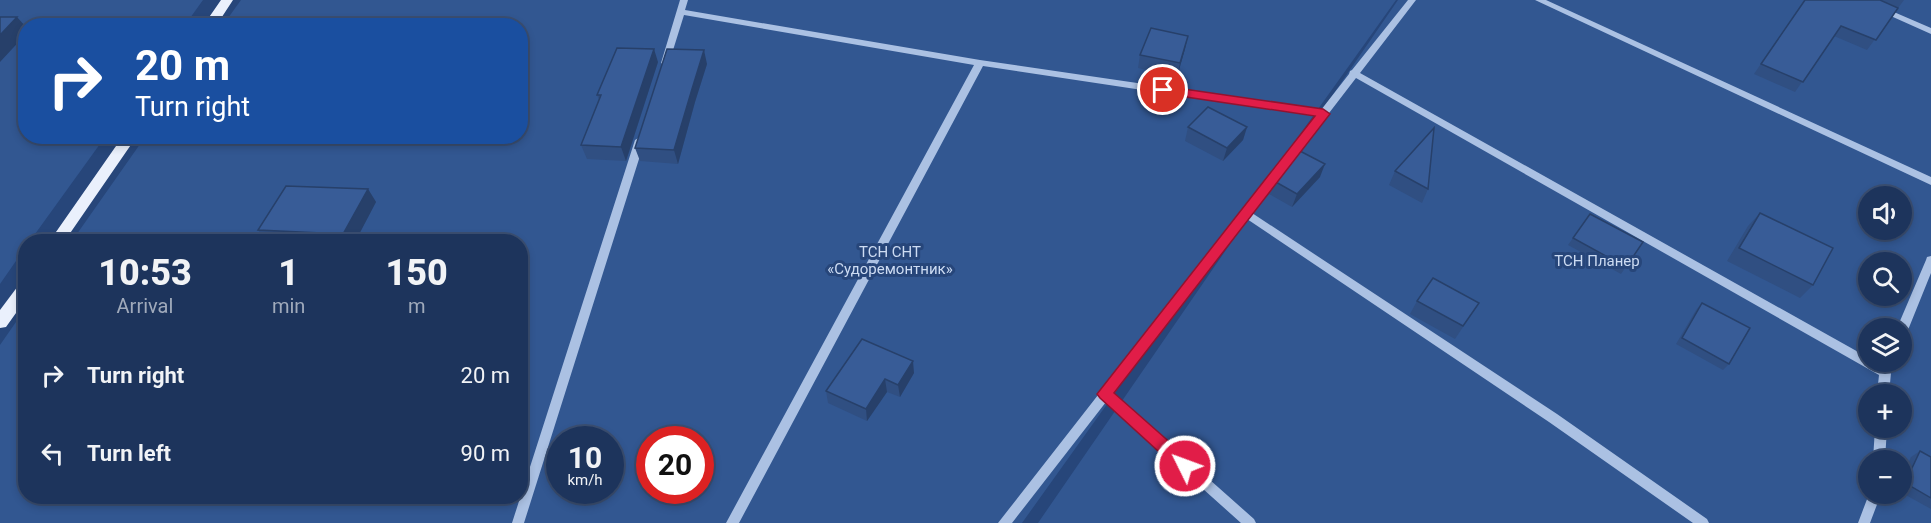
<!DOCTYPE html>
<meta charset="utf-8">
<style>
body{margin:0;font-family:Roboto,sans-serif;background:#253c62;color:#f1f3f6;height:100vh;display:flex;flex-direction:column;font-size:22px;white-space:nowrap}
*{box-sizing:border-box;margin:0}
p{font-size:20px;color:#a0aabb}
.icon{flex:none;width:33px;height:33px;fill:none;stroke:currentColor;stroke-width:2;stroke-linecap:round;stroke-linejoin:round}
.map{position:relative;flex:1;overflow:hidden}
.sheet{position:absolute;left:18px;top:234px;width:510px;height:270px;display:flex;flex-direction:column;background:#1d345c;border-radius:24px;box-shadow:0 3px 9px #0003,0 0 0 2px #3b4f72}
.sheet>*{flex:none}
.guide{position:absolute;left:18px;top:18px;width:510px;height:126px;border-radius:24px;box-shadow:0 3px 9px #0003,0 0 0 2px #3b4f72;background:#1a4fa0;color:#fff;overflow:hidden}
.tools{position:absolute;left:1858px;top:186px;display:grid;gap:12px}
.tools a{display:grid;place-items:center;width:54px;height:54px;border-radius:50%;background:#1d345c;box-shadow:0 3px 9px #0003,0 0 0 2px #3b4f72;font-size:30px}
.speed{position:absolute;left:546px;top:426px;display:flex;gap:12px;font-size:30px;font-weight:700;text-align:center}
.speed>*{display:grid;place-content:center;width:78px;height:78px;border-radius:50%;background:#1d345c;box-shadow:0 3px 9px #0003,0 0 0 2px #3b4f72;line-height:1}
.speed small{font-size:15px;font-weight:400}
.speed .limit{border:9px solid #d22;background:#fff;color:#111}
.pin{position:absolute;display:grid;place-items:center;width:51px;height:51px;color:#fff;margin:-26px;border:3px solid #fff;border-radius:50%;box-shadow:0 2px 6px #0007}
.me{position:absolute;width:66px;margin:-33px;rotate:312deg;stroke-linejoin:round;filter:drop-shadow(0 0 4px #0008)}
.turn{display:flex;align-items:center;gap:21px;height:126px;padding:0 18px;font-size:27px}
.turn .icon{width:78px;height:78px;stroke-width:2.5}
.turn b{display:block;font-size:42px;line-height:51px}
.eta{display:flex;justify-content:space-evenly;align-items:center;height:102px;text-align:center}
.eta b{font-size:36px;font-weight:800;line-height:42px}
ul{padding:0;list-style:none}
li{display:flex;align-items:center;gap:18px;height:78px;padding:0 18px}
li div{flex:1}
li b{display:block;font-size:22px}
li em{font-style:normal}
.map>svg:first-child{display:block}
</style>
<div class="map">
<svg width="1931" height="523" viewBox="0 0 1931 523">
<rect width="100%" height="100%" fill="#27467a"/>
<!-- green -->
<path fill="#325791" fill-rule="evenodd" d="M 0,0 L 203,0 L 185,25 L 26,26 L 26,136 L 105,137 L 30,241 L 26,242 L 25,248 L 0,284 Z
M 241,0 L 1396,0 L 1022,523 L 0,523 L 0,345 L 25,309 L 26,496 L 520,496 L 520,242 L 72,241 L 145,137 L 520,136 L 520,26 L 223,25 ZM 560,440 L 610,440 L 610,490 L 560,490 ZM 650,440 L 700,440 L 700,490 L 650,490 Z
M 1398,0 L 1931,0 L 1931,523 L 1038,523 ZM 1869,196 L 1902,196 L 1902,230 L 1869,230 ZM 1869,262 L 1902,262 L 1902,296 L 1869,296 ZM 1869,328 L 1902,328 L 1902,362 L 1869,362 ZM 1869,394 L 1902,394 L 1902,428 L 1869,428 ZM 1869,460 L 1902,460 L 1902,494 L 1869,494 Z"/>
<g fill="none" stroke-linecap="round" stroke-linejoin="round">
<!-- minor -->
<path fill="#abc1e3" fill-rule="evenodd" d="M 680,0 L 688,0 L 685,10 L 980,60 L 1321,110 L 1349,74 L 1350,71 L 1352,70 L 1408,0 L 1416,0 L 1360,73 L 1869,358 L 1869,362 L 1875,362 L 1882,366 L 1884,362 L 1894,362 L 1891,373 L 1889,394 L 1877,394 L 1879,375 L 1356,78 L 1252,213 L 1557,414 L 1707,519 L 1709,523 L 1693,523 L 1549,422 L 1247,219 L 1112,393 L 1254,519 L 1256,523 L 1241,523 L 1106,402 L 1012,523 L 998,523 L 1316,116 L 983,66 L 739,523 L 726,523 L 974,65 L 684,15 L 669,63 L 665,66 L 661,63 Z
M 1535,0 L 1546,0 L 1931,177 L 1931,185 Z
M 1855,0 L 1866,0 L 1931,28 L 1931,34 Z
M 640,137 L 645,140 L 524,523 L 512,523 L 635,140 Z
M 1931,256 L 1931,273 L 1908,330 L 1906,333 L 1902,335 L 1902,328 L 1897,328 L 1926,260 L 1927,257 Z
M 1875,428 L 1887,428 L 1885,460 L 1873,460 Z
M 1869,494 L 1881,494 L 1870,523 L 1858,523 Z"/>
<!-- major -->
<path fill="#eaf0fc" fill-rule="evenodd" d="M 221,0 L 233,0 L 216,26 L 203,26 Z
M 123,136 L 137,136 L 64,242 L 49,242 Z
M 26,280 L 26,299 L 6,327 L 0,328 L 0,310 L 21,282 Z"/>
</g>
<!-- wall -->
<path fill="#304f82" d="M 1804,0 L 1904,0 L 1867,50 L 1834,36 L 1795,92 L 1754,74 Z
M 1185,49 L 1177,77 L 1138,68 L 1140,55 Z
M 658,62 L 626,161 L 587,159 L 581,145 L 599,100 L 597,95 Z
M 707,64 L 695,102 L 678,164 L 640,161 L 635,148 Z
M 1188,127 L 1247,127 L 1243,140 L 1223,161 L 1185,141 Z
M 1395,171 L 1428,189 L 1422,203 L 1389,185 Z
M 1320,177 L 1292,207 L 1269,194 L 1274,181 Z
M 368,189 L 376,202 L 355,242 L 267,242 L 258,230 Z
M 1760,213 L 1813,285 L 1800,298 L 1727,261 L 1748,226 Z
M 1573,238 L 1643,242 L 1621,274 L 1568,245 Z
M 1417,301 L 1479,303 L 1455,339 L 1410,314 Z
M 1702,303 L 1729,364 L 1723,370 L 1676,344 L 1696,310 Z
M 914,373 L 900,397 L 887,392 L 867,421 L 828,403 L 826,391 Z
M 1920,451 L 1931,457 L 1931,509 L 1902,493 L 1902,476 L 1911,457 Z"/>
<!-- shaded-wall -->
<path fill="#27406a" d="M 17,17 L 26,27 L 26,34 L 0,62 L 0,35 Z
M 506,20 L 508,26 L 503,26 Z
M 1188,36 L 1185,49 L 1177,77 L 1180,63 Z
M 654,49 L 658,62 L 626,161 L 621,147 Z
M 704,50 L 707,64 L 695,102 L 678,164 L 674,150 L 692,89 Z
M 1247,127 L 1243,140 L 1223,161 L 1227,148 Z
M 1325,164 L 1320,177 L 1292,207 L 1297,194 Z
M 368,189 L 376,202 L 355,242 L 348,242 L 343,234 Z
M 913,361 L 914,373 L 900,397 L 898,385 Z
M 885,379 L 887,392 L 867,421 L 866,409 Z"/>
<!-- building -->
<path fill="#385c97" stroke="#27406a" stroke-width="1.5" d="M 1805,0 L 1880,0 L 1898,8 L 1876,40 L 1841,26 L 1803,82 L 1761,64 Z
M 0,17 L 17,17 L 0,35 Z
M 457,18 L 506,20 L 503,26 L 452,26 Z
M 1151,28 L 1188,36 L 1180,63 L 1140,55 Z
M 617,48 L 654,49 L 621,147 L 581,145 L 601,95 L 597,95 Z
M 667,49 L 704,50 L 692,89 L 674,150 L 635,148 Z
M 1208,107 L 1247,127 L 1227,148 L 1188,127 Z
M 1434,128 L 1428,189 L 1395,171 Z
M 1298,150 L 1325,164 L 1297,194 L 1274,181 Z
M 286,186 L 368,189 L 343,234 L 258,230 Z
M 1760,213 L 1833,248 L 1813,285 L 1739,248 Z
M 1590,214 L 1643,242 L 1626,267 L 1573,238 Z
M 1433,278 L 1479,303 L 1463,326 L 1417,301 Z
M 1702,303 L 1750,328 L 1729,364 L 1682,338 Z
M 862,339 L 913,361 L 898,385 L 885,379 L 866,409 L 826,391 Z
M 1920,451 L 1931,457 L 1931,498 L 1905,483 Z"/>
<!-- route -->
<path fill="#e11d48" stroke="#92132f" stroke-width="1.5" d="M 1163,86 L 1323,109 L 1330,114 L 1114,393 L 1191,461 L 1193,466 L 1191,471 L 1185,473 L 1180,471 L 1100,398 L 1097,394 L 1315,116 L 1159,93 L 1157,90 Z"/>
<g text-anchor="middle" stroke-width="6" stroke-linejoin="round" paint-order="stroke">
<!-- park labels -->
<g font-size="15" fill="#cddcf3" stroke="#27467a">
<text x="890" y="257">ТСН СНТ<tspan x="890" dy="17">«Судоремонтник»</tspan></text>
<text x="1597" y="266">ТСН Планер</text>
</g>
</g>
</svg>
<div class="tools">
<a><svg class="icon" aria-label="sound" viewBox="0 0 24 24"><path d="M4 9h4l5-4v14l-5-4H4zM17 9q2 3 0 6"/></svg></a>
<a><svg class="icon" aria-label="search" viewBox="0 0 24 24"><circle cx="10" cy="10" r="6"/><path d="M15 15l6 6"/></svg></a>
<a><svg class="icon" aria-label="layers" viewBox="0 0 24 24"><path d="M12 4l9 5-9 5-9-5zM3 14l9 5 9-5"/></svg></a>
<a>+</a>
<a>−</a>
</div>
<div class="speed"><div>10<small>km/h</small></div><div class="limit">20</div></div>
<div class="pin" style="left:1163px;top:90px;background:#d93025"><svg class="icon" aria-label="arrive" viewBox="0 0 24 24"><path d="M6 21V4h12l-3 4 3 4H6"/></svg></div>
<svg class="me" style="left:1185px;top:466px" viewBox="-20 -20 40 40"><circle r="17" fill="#e11d48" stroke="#fff" stroke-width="3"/><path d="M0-11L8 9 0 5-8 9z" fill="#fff"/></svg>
<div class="guide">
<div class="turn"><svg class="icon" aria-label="right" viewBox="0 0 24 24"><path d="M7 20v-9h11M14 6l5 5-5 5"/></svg><div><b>20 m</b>Turn right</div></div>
</div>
<section class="sheet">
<div class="eta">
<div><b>10:53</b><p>Arrival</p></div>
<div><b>1</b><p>min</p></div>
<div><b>150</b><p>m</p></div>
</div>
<ul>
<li><svg class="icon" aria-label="right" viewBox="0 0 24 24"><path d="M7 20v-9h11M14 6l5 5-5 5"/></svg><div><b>Turn right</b></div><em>20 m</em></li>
<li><svg class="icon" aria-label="left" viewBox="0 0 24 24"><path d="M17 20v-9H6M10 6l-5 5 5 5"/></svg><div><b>Turn left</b></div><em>90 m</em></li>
</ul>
</section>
</div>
